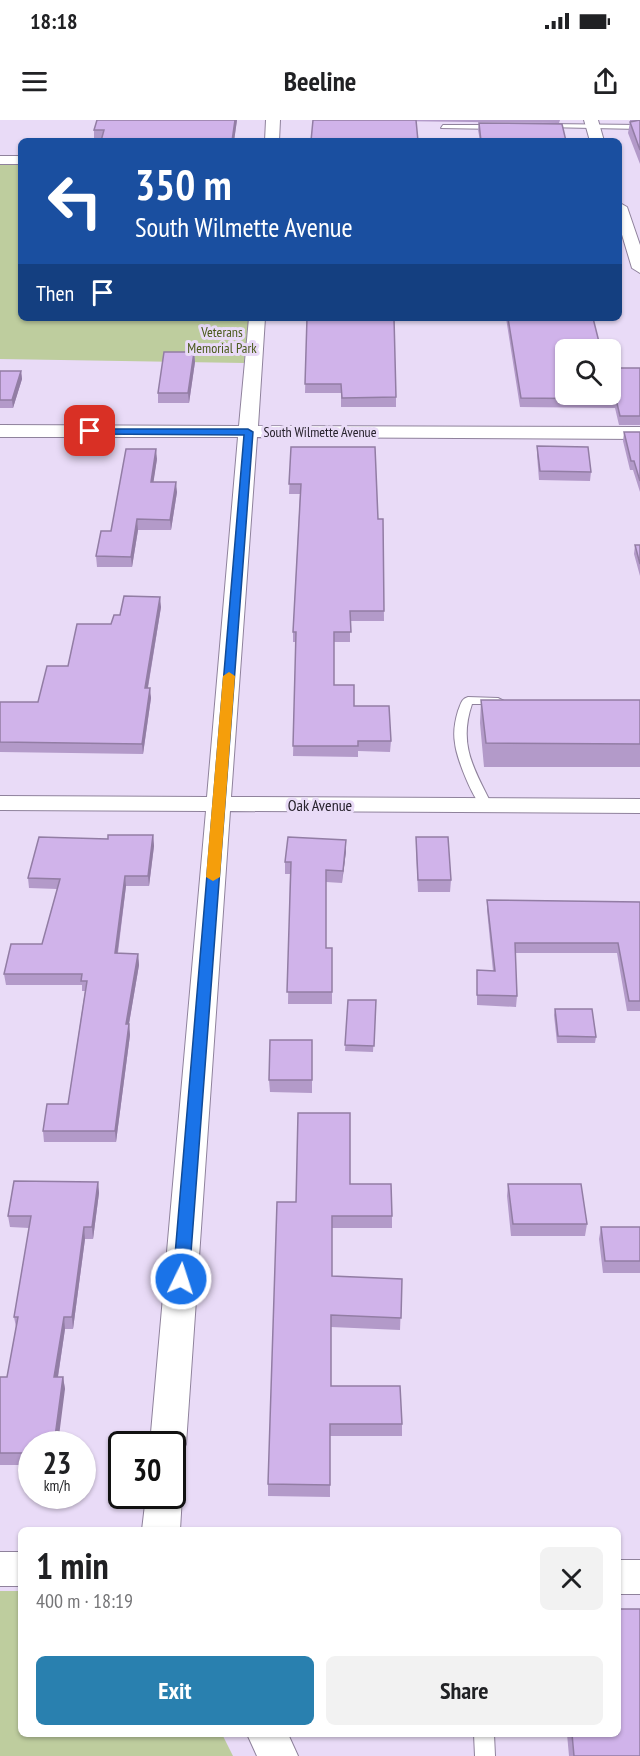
<!DOCTYPE html>
<meta charset="utf-8">
<style>
body{margin:0;font-family:"PT Sans Narrow",sans-serif;background:#f2f2f2;color:#202124;height:100vh;display:flex;flex-direction:column;font-size:22px;white-space:nowrap}
*{box-sizing:border-box;margin:0}
p{font-size:20px;color:#757577}
.icon{flex:none;width:33px;height:33px;fill:none;stroke:currentColor;stroke-width:2;stroke-linecap:round;stroke-linejoin:round}
.map{position:relative;flex:1;overflow:hidden}
.sheet{position:absolute;left:18px;top:1407px;width:603px;height:210px;display:flex;flex-direction:column;background:#fff;border-radius:9px;box-shadow:0 2px 4px #0004}
.sheet>*{flex:none}
.banner{position:absolute;left:18px;top:18px;width:604px;height:183px;border-radius:9px;box-shadow:0 2px 4px #0004;background:#1a4fa0;color:#fff;overflow:hidden}
.buttons{position:absolute;left:555px;top:219px;display:grid;gap:12px}
.buttons a{display:grid;place-items:center;width:66px;height:66px;border-radius:9px;background:#fff;box-shadow:0 2px 4px #0004;font-size:30px}
.speed{position:absolute;left:18px;top:1311px;display:flex;gap:12px;font-size:30px;font-weight:700;text-align:center}
.speed>*{display:grid;place-content:center;width:78px;height:78px;border-radius:50%;background:#fff;box-shadow:0 2px 4px #0004;line-height:1}
.speed small{font-size:15px;font-weight:400}
.speed .limit{border:3px solid #111;border-radius:9px;background:#fff;color:#111}
.pin{position:absolute;display:grid;place-items:center;width:51px;height:51px;color:#fff;margin:-26px;border-radius:12px;box-shadow:0 3px 9px #0006}
.me{position:absolute;width:66px;margin:-33px;rotate:4deg;stroke-linejoin:round;filter:drop-shadow(0 0 4px #0008)}
.turn{display:flex;align-items:center;gap:21px;height:126px;padding:0 18px;font-size:27px}
.turn .icon{width:78px;height:78px;stroke-width:2.5}
.turn b{display:block;font-size:42px;line-height:51px}
.then{display:flex;align-items:center;height:57px;padding:0 18px;background:#0003;gap:12px;font-size:22px}
.round{display:grid;place-items:center;flex:none;width:63px;height:63px;border-radius:9px;background:#f2f2f2}
.head{display:flex;align-items:center;justify-content:space-between;height:102px;padding:0 18px}
h1{font-size:36px;font-weight:600;line-height:45px}
.primary-button{display:flex;gap:12px;margin-top:auto;padding:12px 18px}
.primary-button a{flex:1;height:69px;border-radius:9px;background:#2980af;color:#fff;font-size:24px;font-weight:600;line-height:69px;text-align:center}
.primary-button a+a{background:#f2f2f2;color:#202124}
.status{display:flex;justify-content:space-between;align-items:center;height:42px;padding:0 30px;background:#fff;direction:ltr}
.status svg{height:16px;fill:currentColor}
header{display:flex;justify-content:space-between;align-items:center;height:78px;padding:0 18px;background:#fff;font-size:27px;font-weight:600}
.map>svg:first-child{display:block}
</style>
<div class="status"><b>18:18</b><svg viewBox="0 0 49 12"><path d="M0 12V9h3v3zM5 12V6h3v6zM10 12V3h3v9zM15 12V0h3v12zM26 1h20v11H26zM47 4h2v5h-2z"/></svg></div>
<header><svg class="icon" aria-label="menu" viewBox="0 0 24 24"><path d="M4 6h16M4 12h16M4 18h16"/></svg>Beeline<svg class="icon" aria-label="share" viewBox="0 0 24 24"><path d="M12 15V3M7 8l5-5 5 5M5 13v7h14v-7"/></svg></header>
<div class="map">
<svg width="640" height="1636" viewBox="0 0 640 1636">
<rect width="100%" height="100%" fill="#e9dbf7"/>
<!-- green -->
<path fill="#becd9e" d="M 0,44 L 21,44 L 21,198 L 249,198 L 244,243 L 0,239 Z
M 0,1471 L 21,1471 L 21,1614 L 222,1614 L 233,1636 L 0,1636 Z"/>
<g fill="none" stroke-linecap="round" stroke-linejoin="round">
<defs>
<path id="service" d="M 546,4 L 640,5 L 640,9 L 544,7 Z
M 443,5 L 497,5 L 500,7 L 497,9 L 441,8 Z
M 468,577 L 498,578 L 504,581 L 498,584 L 472,584 C 458,625 474,649 492,685 L 486,689 C 474,685 456,636 455,623 C 453,612 455,601 458,591 C 461,584 461,579 468,577 Z
M 474,1614 L 494,1614 L 495,1636 L 475,1636 Z"/>
<path id="minor" d="M 266,0 L 280,0 L 279,21 L 265,21 Z
M 584,0 L 598,0 L 604,21 L 590,21 Z
M 0,36 L 21,36 L 21,44 L 0,44 Z
M 620,83 L 627,87 L 640,125 L 640,153 L 632,148 L 620,108 Z
M 249,198 L 265,198 L 258,306 L 640,307 L 640,319 L 257,317 L 231,677 L 640,679 L 640,693 L 230,691 L 186,1324 L 181,1335 L 172,1338 L 172,1324 L 150,1324 L 206,691 L 0,690 L 0,676 L 207,677 L 238,317 L 0,317 L 0,305 L 239,306 Z
M 172,1363 L 177,1365 L 182,1376 L 180,1410 L 142,1410 L 146,1376 L 172,1376 Z
M 0,1432 L 21,1432 L 21,1466 L 0,1466 Z
M 618,1440 L 640,1440 L 640,1474 L 618,1474 Z
M 247,1614 L 288,1614 L 298,1636 L 257,1636 Z"/>
</defs>
<!-- service casing -->
<use href="#service" stroke="#8f829c" stroke-width="2"/>
<!-- minor casing -->
<use href="#minor" stroke="#8f829c" stroke-width="2"/>
<!-- service -->
<use href="#service" fill="#fff" fill-rule="evenodd"/>
<!-- minor -->
<use href="#minor" fill="#fff" fill-rule="evenodd"/>
</g>
<!-- wall -->
<path fill="#b39ac9" d="M 97,0 L 237,0 L 234,21 L 94,21 L 94,10 Z
M 313,0 L 560,0 L 559,3 Z
M 630,0 L 640,0 L 640,44 L 628,13 L 630,2 Z
M 479,3 L 566,21 L 480,21 L 478,10 Z
M 307,198 L 396,277 L 396,287 L 341,287 L 341,273 L 305,273 Z
M 506,198 L 593,198 L 566,274 L 640,250 L 640,305 L 619,305 L 615,288 L 520,287 Z
M 194,232 L 195,242 L 189,283 L 158,283 L 158,273 Z
M 0,251 L 21,251 L 22,259 L 13,288 L 0,288 Z
M 624,312 L 640,312 L 640,372 L 633,350 L 630,350 L 623,321 Z
M 537,326 L 591,352 L 590,361 L 539,360 L 537,335 Z
M 291,327 L 378,399 L 383,399 L 384,501 L 350,501 L 350,522 L 334,522 L 334,565 L 354,586 L 391,621 L 390,632 L 358,631 L 358,637 L 293,636 L 296,522 L 293,522 L 293,512 L 300,374 L 289,374 Z
M 157,339 L 153,362 L 177,372 L 171,410 L 138,410 L 132,447 L 97,447 L 96,436 Z
M 635,425 L 640,425 L 640,456 L 634,434 Z
M 161,487 L 148,568 L 151,578 L 143,634 L 0,632 L 0,582 L 38,582 L 68,546 L 120,495 Z
M 481,580 L 640,580 L 640,647 L 484,647 L 480,603 Z
M 153,715 L 154,726 L 149,766 L 126,766 L 118,833 L 138,834 L 139,845 L 129,904 L 130,915 L 116,1022 L 44,1022 L 43,1011 L 68,984 L 85,871 L 82,871 L 82,865 L 6,865 L 4,854 L 42,824 L 57,769 L 29,768 L 28,758 L 108,719 Z
M 416,717 L 451,760 L 450,772 L 418,772 L 416,728 Z
M 346,731 L 342,763 L 326,762 L 326,828 L 332,828 L 332,884 L 288,884 L 290,754 L 285,754 L 285,742 Z
M 487,780 L 640,782 L 640,891 L 627,891 L 617,833 L 515,833 L 517,876 L 516,887 L 477,885 L 477,850 L 493,851 L 487,790 Z
M 348,880 L 376,880 L 373,932 L 345,931 Z
M 555,889 L 596,917 L 595,923 L 557,923 L 554,895 Z
M 312,920 L 312,973 L 270,972 L 269,960 Z
M 98,1062 L 99,1073 L 93,1119 L 85,1119 L 73,1209 L 65,1209 L 58,1257 L 63,1257 L 65,1269 L 32,1324 L 32,1345 L 0,1345 L 0,1257 L 7,1257 L 16,1207 L 14,1197 L 29,1108 L 10,1107 L 8,1096 Z
M 350,1064 L 392,1096 L 392,1108 L 332,1108 L 332,1156 L 402,1159 L 400,1210 L 331,1207 L 331,1266 L 402,1304 L 402,1316 L 330,1316 L 330,1377 L 268,1376 L 268,1364 L 296,1082 Z
M 508,1064 L 587,1104 L 585,1116 L 511,1116 L 507,1076 Z
M 601,1107 L 640,1107 L 640,1153 L 603,1153 L 599,1119 Z
M 567,1614 L 618,1614 L 640,1636 L 569,1636 Z"/>
<!-- shaded-wall -->
<path fill="#927da4" d="M 235,0 L 237,0 L 234,21 L 232,21 Z
M 194,232 L 195,242 L 189,283 L 188,273 Z
M 21,251 L 22,259 L 13,288 L 12,280 Z
M 156,329 L 157,339 L 152,372 L 151,362 Z
M 176,362 L 177,372 L 171,410 L 170,400 Z
M 137,399 L 138,410 L 132,447 L 131,437 Z
M 160,477 L 161,487 L 146,578 L 145,568 Z
M 150,568 L 151,578 L 143,634 L 142,624 Z
M 153,715 L 154,726 L 149,766 L 148,756 Z
M 346,720 L 346,731 L 342,763 L 343,751 Z
M 125,756 L 126,766 L 116,844 L 115,833 Z
M 138,834 L 139,845 L 127,915 L 126,904 Z
M 129,904 L 130,915 L 116,1022 L 115,1011 Z
M 98,1062 L 99,1073 L 93,1119 L 92,1107 Z
M 84,1107 L 85,1119 L 73,1209 L 72,1197 Z
M 64,1197 L 65,1209 L 56,1269 L 54,1257 Z
M 63,1257 L 65,1269 L 58,1324 L 54,1324 Z"/>
<!-- building -->
<path fill="#d0b3ea" stroke="#927da4" stroke-width="1.5" d="M 97,0 L 235,0 L 232,21 L 101,21 L 104,10 L 94,10 Z
M 313,0 L 416,0 L 418,21 L 311,21 Z
M 640,0 L 640,30 L 630,2 Z
M 479,3 L 562,4 L 566,21 L 481,21 Z
M 307,198 L 394,198 L 396,277 L 342,278 L 341,264 L 305,264 Z
M 508,198 L 593,198 L 601,230 L 566,230 L 566,274 L 610,274 L 610,248 L 640,248 L 640,296 L 620,296 L 616,279 L 521,278 Z
M 164,232 L 194,232 L 188,273 L 158,273 Z
M 0,251 L 21,251 L 12,280 L 0,280 Z
M 624,312 L 640,312 L 640,361 L 634,341 L 631,341 Z
M 537,326 L 588,327 L 591,352 L 540,351 Z
M 291,327 L 375,327 L 378,399 L 383,399 L 384,491 L 350,491 L 351,512 L 334,512 L 334,565 L 354,565 L 354,586 L 389,586 L 391,621 L 358,621 L 358,626 L 293,626 L 296,512 L 293,512 L 301,364 L 289,364 Z
M 126,329 L 156,329 L 151,362 L 176,362 L 170,400 L 137,399 L 131,437 L 96,436 L 101,411 L 111,411 Z
M 635,425 L 640,425 L 640,444 Z
M 124,476 L 160,477 L 145,568 L 150,568 L 142,624 L 0,622 L 0,582 L 38,582 L 47,546 L 68,546 L 77,504 L 111,504 L 114,495 L 120,495 Z
M 481,580 L 640,580 L 640,624 L 486,623 Z
M 108,715 L 153,715 L 148,756 L 125,756 L 115,833 L 138,834 L 126,904 L 129,904 L 115,1011 L 43,1011 L 47,984 L 68,984 L 87,861 L 81,861 L 82,854 L 4,854 L 11,824 L 42,824 L 60,759 L 28,758 L 39,717 L 108,719 Z
M 288,717 L 346,720 L 343,751 L 326,750 L 326,828 L 332,828 L 332,872 L 287,872 L 291,742 L 285,742 Z
M 416,717 L 448,717 L 451,760 L 418,760 Z
M 487,780 L 640,782 L 640,881 L 629,881 L 618,823 L 515,823 L 517,876 L 477,875 L 477,850 L 495,851 Z
M 348,880 L 376,880 L 374,926 L 345,925 Z
M 555,889 L 592,889 L 596,917 L 558,916 Z
M 270,920 L 312,920 L 312,960 L 269,960 Z
M 298,993 L 350,993 L 350,1064 L 391,1064 L 392,1096 L 332,1096 L 332,1156 L 402,1159 L 401,1198 L 331,1195 L 331,1266 L 400,1266 L 402,1304 L 330,1304 L 330,1365 L 268,1364 L 277,1082 L 296,1082 Z
M 14,1061 L 98,1062 L 92,1107 L 84,1107 L 72,1197 L 64,1197 L 54,1257 L 63,1257 L 54,1324 L 32,1324 L 32,1333 L 0,1333 L 0,1257 L 7,1257 L 18,1197 L 14,1197 L 31,1096 L 8,1096 Z
M 508,1064 L 581,1064 L 587,1104 L 513,1104 Z
M 601,1107 L 640,1107 L 640,1141 L 605,1141 Z
M 618,1489 L 640,1489 L 640,1636 L 574,1636 L 572,1614 L 618,1614 Z"/>
<!-- route -->
<path fill="#1a73e8" stroke="#114b97" stroke-width="1.5" d="M 87,309 L 248,309 L 253,312 L 189,1159 L 187,1163 L 181,1165 L 175,1163 L 173,1159 L 244,315 L 90,314 L 87,313 Z"/>
<!-- slow -->
<path fill="#f59e0b" d="M 229,552 L 235,556 L 220,757 L 213,761 L 206,757 L 223,556 Z"/>
<g text-anchor="middle" stroke-width="6" stroke-linejoin="round" paint-order="stroke">
<!-- far-park labels -->
<g font-size="14" fill="#4a5a1b" stroke="#e9dbf7">
<text x="222" y="217">Veterans<tspan x="222" dy="16">Memorial Park</tspan></text>
</g>
<!-- far-street labels -->
<g font-size="14" fill="#27222c" stroke="#e9dbf7">
<text x="320" y="317">South Wilmette Avenue</text>
</g>
<!-- street labels -->
<g font-size="16" fill="#27222c" stroke="#e9dbf7">
<text x="320" y="691">Oak Avenue</text>
</g>
</g>
</svg>
<div class="buttons">
<a><svg class="icon" aria-label="search" viewBox="0 0 24 24"><circle cx="10" cy="10" r="6"/><path d="M15 15l6 6"/></svg></a>
</div>
<div class="speed"><div>23<small>km/h</small></div><div class="limit">30</div></div>
<div class="pin" style="left:90px;top:311px;background:#d93025"><svg class="icon" aria-label="arrive" viewBox="0 0 24 24"><path d="M6 21V4h12l-3 4 3 4H6"/></svg></div>
<svg class="me" style="left:181px;top:1159px" viewBox="-20 -20 40 40"><circle r="17" fill="#1a73e8" stroke="#fff" stroke-width="3"/><path d="M0-11L8 9 0 5-8 9z" fill="#fff"/></svg>
<div class="banner">
<div class="turn"><svg class="icon" aria-label="left" viewBox="0 0 24 24"><path d="M17 20v-9H6M10 6l-5 5 5 5"/></svg><div><b>350 m</b>South Wilmette Avenue</div></div>
<div class="then">Then<svg class="icon" aria-label="arrive" viewBox="0 0 24 24"><path d="M6 21V4h12l-3 4 3 4H6"/></svg></div>
</div>
<section class="sheet">
<div class="head"><div><h1>1 min</h1><p>400 m · 18:19</p></div><a class="round"><svg class="icon" aria-label="close" viewBox="0 0 24 24"><path d="M6 6l12 12M18 6L6 18"/></svg></a></div>
<div class="primary-button"><a>Exit</a><a>Share</a></div>
</section>
</div>
